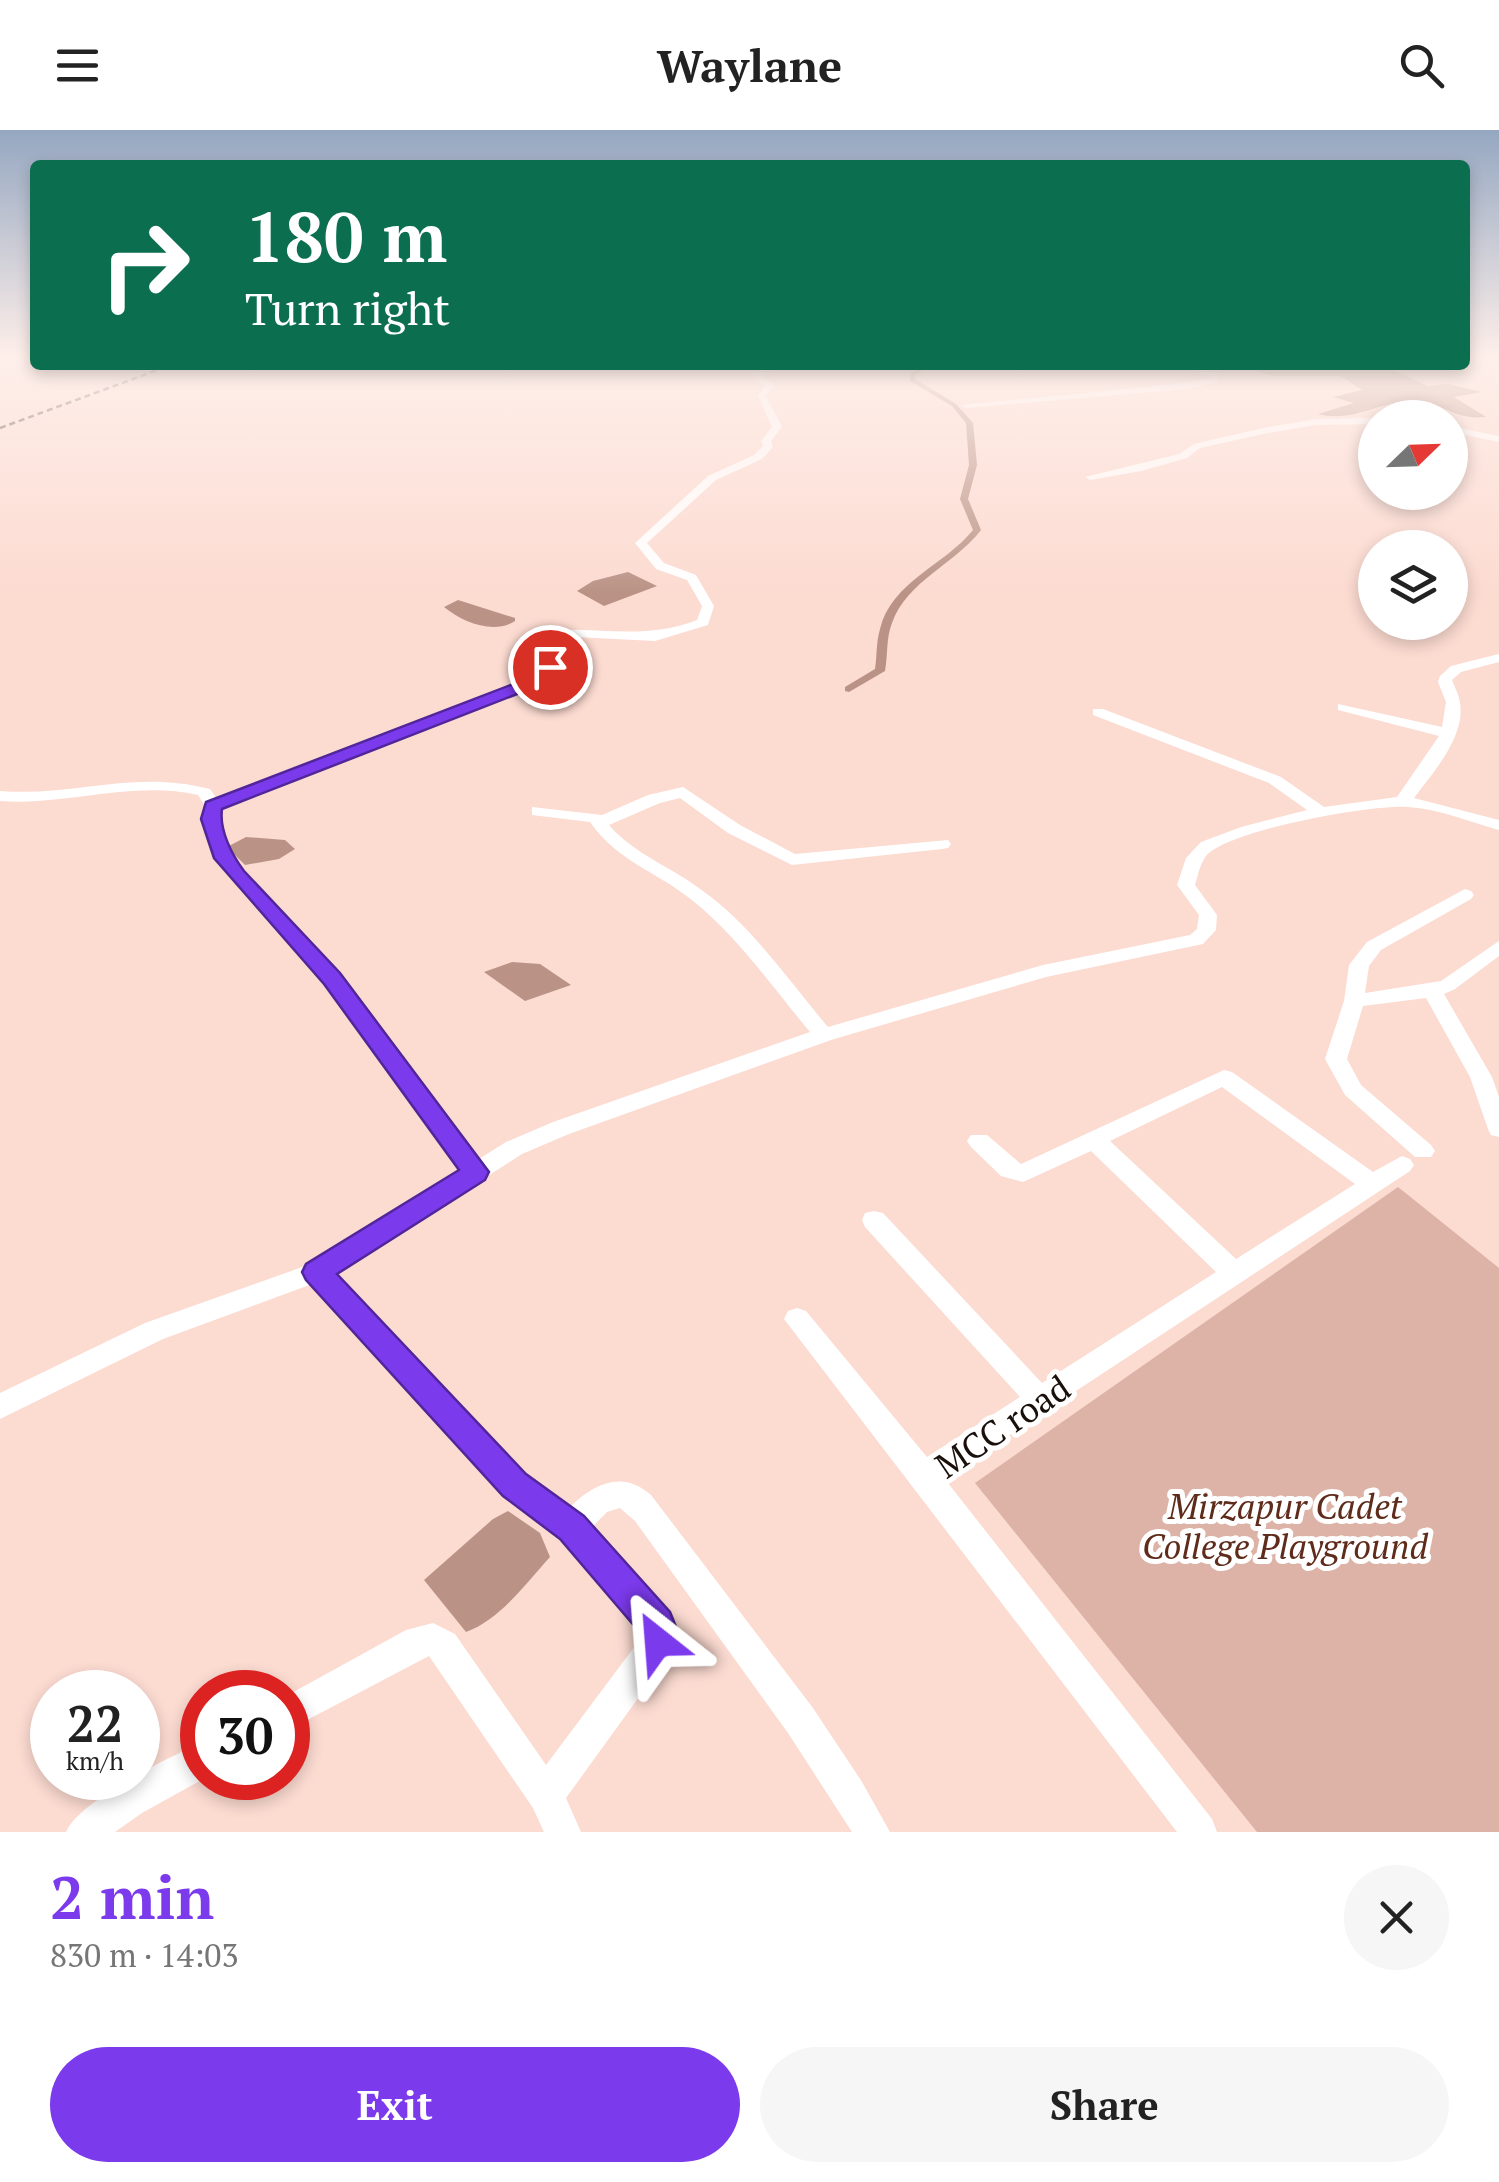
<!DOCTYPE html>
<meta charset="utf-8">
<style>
body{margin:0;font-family:"PT Serif",serif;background:#f6f6f6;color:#222;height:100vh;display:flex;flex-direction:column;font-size:38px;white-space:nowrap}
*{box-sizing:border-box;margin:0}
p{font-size:32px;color:#767676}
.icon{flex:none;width:55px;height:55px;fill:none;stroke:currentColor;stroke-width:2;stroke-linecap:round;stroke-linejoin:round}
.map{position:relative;height:1702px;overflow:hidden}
.side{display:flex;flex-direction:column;background:#fff;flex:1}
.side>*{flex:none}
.top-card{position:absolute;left:30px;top:30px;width:1440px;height:210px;border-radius:10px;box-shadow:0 5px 15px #0003;background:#0b6e4f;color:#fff;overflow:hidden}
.needle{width:65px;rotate:67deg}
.buttons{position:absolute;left:1358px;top:270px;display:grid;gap:20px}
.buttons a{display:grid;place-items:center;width:110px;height:110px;border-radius:50%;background:#fff;box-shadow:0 5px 15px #0003;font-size:50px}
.speed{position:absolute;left:30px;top:1540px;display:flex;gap:20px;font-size:50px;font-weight:700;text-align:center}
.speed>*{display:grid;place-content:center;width:130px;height:130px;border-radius:50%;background:#fff;box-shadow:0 5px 15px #0003;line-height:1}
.speed small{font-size:25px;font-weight:400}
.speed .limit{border:15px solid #d22;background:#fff;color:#111}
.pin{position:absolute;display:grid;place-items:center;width:85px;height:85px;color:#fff;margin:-42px;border:5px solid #fff;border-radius:50%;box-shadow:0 2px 10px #0007}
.me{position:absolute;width:110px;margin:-55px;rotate:332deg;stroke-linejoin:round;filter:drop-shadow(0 0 8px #0008)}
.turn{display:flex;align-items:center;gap:35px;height:210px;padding:0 50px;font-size:45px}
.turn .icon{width:130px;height:130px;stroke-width:2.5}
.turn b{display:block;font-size:70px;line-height:85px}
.round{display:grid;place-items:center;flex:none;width:105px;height:105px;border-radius:52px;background:#f6f6f6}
.summary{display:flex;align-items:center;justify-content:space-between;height:170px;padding:0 50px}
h1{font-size:60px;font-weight:700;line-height:75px;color:#7c3aed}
.action{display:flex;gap:20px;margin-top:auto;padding:20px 50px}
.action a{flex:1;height:115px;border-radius:60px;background:#7c3aed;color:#fff;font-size:40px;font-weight:700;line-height:115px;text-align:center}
.action a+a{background:#f6f6f6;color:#222}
header{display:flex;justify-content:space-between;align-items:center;height:130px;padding:0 50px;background:#fff;font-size:45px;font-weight:700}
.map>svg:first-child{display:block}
</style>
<header><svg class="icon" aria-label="menu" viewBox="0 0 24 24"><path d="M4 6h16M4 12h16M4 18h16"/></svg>Waylane<svg class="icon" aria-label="search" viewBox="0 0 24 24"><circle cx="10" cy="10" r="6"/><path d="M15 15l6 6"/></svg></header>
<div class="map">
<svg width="1499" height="1702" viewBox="0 0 1499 1702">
<rect width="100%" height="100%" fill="#fcdbd1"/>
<!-- green -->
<path fill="#dcb3a6" d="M 1398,1057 L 1499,1138 L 1499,1702 L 1257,1702 L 975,1353 Z"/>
<!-- water -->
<path fill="#ba9386" d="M 1252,235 L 1383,235 L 1428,256 L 1448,254 L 1482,262 L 1454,267 L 1486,287 C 1451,291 1440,269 1411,271 C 1376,272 1354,293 1318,284 L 1354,273 L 1333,267 L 1362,260 L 1341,246 L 1273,246 L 1243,237 Z
M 628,442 L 657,456 L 604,476 L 577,461 L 593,451 Z
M 458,470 L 515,488 L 515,491 C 494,505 462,492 444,477 Z
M 246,707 L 285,710 L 295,719 L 279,729 L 245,735 L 227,717 Z
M 512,832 L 540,834 L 571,855 L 525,871 L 484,842 Z
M 508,1381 L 540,1403 L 550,1427 C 527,1452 500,1490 466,1502 L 424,1450 L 493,1389 Z"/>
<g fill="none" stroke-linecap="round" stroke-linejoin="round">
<!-- canal -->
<path fill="#ba9386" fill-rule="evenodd" d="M 924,235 L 932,235 L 915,245 L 915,249 L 956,274 L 973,293 L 977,335 L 968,369 L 981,400 C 955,434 907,451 892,493 C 886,508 888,525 885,541 L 849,562 L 845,561 L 845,557 L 875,539 C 877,526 876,512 880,499 C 891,452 945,435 973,400 L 960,369 L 969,335 L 966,293 L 952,276 L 910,251 L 910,243 Z"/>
<!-- minor -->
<path fill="#fff" fill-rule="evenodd" d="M 770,235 L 782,235 L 760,245 L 774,255 L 766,266 L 782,297 L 771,311 L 773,317 L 762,329 L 716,350 L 647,413 L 664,433 L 696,445 L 714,476 L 708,495 L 655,511 L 575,507 L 538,510 L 560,544 L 558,547 L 221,679 L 219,689 L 232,727 L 339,845 L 479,1029 L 506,1012 L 553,992 L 810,902 C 773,858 738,807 693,771 C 658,742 618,732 590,692 L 532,685 L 532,677 L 602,685 L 648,665 L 683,657 L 740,695 L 795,724 L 948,710 L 951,714 L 948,718 L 942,719 L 792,735 L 728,703 L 680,668 L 660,673 L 609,695 C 635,725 672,737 703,761 C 752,796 789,851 828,897 L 1043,835 L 1190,805 L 1197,799 L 1199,785 L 1177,755 L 1186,728 L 1201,712 L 1241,697 L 1307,680 L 1269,653 L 1093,585 L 1093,579 L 1103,579 L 1281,647 L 1324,677 L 1397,667 L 1439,606 L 1338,580 L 1338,574 L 1442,597 L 1446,572 L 1438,552 L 1440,546 L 1451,536 L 1499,524 L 1499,532 L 1461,542 L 1452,550 C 1455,558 1459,565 1460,573 C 1466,606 1432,644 1414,668 L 1499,690 L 1499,700 C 1469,692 1440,679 1408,677 C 1373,674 1228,700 1206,726 C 1200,734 1198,745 1195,755 L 1217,785 L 1216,800 L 1203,814 L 1046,847 L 831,910 L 569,1004 L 522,1024 L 335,1144 L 525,1345 L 570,1377 C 594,1353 623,1340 651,1365 L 813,1578 L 862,1652 L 890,1702 L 852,1702 L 788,1603 L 635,1391 L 620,1378 L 607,1382 L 592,1397 L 668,1484 L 677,1504 L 670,1524 L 566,1668 L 581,1702 L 544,1702 L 533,1678 L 429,1526 L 288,1600 L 288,1565 L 406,1500 L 433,1493 L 455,1504 L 546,1635 L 644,1504 L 561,1407 L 505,1365 L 312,1154 L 163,1209 L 0,1289 L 0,1263 L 145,1193 L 308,1135 L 461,1041 L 325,853 L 218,732 L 203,689 L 205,676 L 198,665 C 132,650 67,676 0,671 L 0,661 C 76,667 132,639 210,659 L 217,669 L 545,542 L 524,513 L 526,504 C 587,491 635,514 697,490 L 702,476 L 687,450 L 656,439 L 635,413 L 708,346 L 754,325 L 763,316 L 761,311 L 772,297 L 758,266 L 765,256 L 750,244 Z
M 1173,235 L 1210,240 L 1241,235 L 1218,242 L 1217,252 L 1187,259 L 966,278 L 961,275 L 1187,253 L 1210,248 L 1210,245 Z
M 1375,288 L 1375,294 L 1316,295 L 1263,304 L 1200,318 L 1187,328 L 1141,341 L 1090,350 L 1085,347 L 1179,324 L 1194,314 L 1263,298 L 1316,289 Z
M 1450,296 L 1499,306 L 1499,312 L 1450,302 Z
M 1465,759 L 1471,761 L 1474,765 L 1471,769 L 1381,820 L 1369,836 L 1365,863 L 1441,851 L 1499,811 L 1499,826 L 1455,859 L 1444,864 L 1492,947 L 1499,967 L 1499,1007 L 1491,1005 L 1488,999 L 1470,947 L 1426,868 L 1363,876 L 1347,929 L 1361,955 L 1431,1015 L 1435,1021 L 1431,1027 L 1415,1027 L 1345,965 L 1325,929 L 1344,871 L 1349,835 L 1367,812 Z
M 1224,940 L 1232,942 L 1373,1042 L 1402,1026 L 1410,1029 L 1414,1035 L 1410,1041 L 944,1348 L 1212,1689 L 1217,1702 L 1177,1702 L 784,1189 L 788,1181 L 797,1178 L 806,1181 L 927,1327 L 1020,1267 L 865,1097 L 862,1090 L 865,1083 L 874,1081 L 883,1083 L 1042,1253 L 1216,1142 L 1091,1021 L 1023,1052 L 1001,1046 L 971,1017 L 967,1011 L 971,1005 L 987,1005 L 1021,1034 ZM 1222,957 L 1355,1054 L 1236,1129 L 1110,1011 Z
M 202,1613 L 205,1648 L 142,1683 L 115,1702 L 66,1702 C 79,1671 170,1626 202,1613 Z"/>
<!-- rail -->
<path stroke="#493a35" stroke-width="2.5" stroke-dasharray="6 4" stroke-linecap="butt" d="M 0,298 L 171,235"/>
</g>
<!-- sky -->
<linearGradient id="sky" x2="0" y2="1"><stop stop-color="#95a7c1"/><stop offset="0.49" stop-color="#feefea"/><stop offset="1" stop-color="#feefea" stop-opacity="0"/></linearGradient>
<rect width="1499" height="463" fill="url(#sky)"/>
<!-- route -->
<path fill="#7c3aed" stroke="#51269a" stroke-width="2.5" d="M 550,532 L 556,534 L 561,544 L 553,550 L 222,679 C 219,700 232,725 244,741 L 340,843 L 489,1042 L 485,1050 L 337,1144 L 526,1344 L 584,1386 L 670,1482 L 679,1504 L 671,1525 L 658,1531 L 645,1525 L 640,1512 L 642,1505 L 560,1409 L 503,1366 L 306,1150 L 302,1142 L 306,1134 L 459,1040 L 324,854 L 214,728 L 201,689 L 206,672 L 542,543 L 545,534 Z"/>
<g text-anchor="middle" stroke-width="10" stroke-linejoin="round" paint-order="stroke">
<!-- near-street labels -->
<g font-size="35" fill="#190f0b" stroke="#fff">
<text transform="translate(1003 1297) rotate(-34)" y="12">MCC road</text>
</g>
<!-- near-park labels -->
<g font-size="35" font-style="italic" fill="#5f2b1b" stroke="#fff">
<text x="1285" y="1389">Mirzapur Cadet<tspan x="1285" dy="40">College Playground</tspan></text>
</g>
</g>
</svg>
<div class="buttons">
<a><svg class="needle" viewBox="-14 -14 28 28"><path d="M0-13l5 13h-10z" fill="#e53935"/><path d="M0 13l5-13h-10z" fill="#767676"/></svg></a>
<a><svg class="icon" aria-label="layers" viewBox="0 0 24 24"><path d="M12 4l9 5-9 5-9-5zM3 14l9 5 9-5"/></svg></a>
</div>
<div class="speed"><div>22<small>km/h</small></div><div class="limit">30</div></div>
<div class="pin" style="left:550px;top:537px;background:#d93025"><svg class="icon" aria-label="arrive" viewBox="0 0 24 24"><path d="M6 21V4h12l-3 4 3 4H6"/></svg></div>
<svg class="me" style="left:658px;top:1512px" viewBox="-20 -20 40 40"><path d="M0-17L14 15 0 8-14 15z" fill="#7c3aed" stroke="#fff" stroke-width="4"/></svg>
<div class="top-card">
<div class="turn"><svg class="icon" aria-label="right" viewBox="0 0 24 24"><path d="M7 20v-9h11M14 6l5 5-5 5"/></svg><div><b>180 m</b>Turn right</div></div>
</div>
</div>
<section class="side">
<div class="summary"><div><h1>2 min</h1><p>830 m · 14:03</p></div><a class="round"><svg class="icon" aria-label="close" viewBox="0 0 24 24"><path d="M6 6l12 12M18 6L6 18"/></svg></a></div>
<div class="action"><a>Exit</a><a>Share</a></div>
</section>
